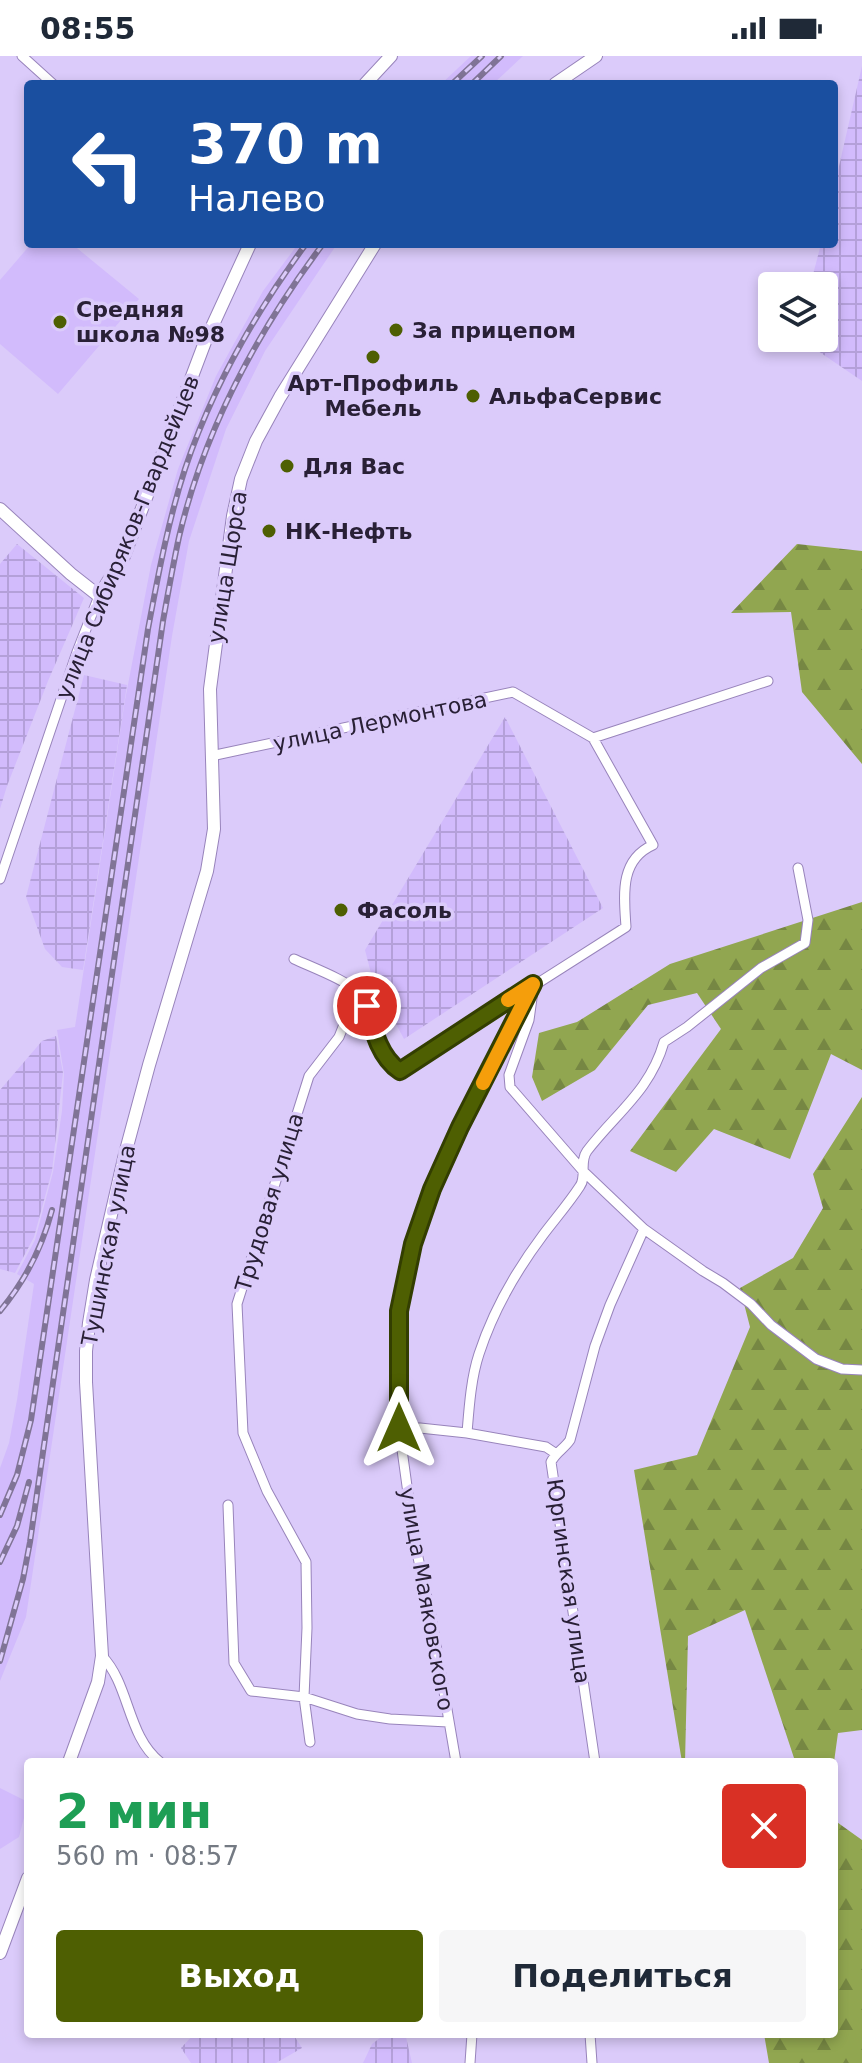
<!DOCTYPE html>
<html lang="ru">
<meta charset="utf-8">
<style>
body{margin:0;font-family:"DejaVu Sans",sans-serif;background:#f6f6f7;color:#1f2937;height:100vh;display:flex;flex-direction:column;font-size:30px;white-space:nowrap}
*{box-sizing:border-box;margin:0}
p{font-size:26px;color:#747a83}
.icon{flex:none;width:44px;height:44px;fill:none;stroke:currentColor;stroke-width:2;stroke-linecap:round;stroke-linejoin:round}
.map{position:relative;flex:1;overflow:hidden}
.sheet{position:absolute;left:24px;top:1702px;width:814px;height:280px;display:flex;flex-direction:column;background:#fff;border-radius:8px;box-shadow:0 4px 12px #0003}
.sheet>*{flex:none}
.top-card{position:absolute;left:24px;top:24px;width:814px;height:168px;border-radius:8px;box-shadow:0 4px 12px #0003;background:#1a4fa0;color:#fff;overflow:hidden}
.controls{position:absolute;left:758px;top:216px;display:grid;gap:16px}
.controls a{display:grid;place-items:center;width:80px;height:80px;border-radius:8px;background:#fff;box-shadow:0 4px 12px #0003;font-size:40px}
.pin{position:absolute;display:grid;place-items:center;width:68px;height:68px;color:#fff;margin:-34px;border:4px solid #fff;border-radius:50%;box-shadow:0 2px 8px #0007}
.me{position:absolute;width:88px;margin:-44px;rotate:0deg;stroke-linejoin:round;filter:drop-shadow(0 0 6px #0008)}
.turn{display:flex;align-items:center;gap:28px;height:168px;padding:0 32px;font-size:36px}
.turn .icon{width:104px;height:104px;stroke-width:2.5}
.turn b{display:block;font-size:56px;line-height:68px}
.round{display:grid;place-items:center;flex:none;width:84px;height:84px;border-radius:8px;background:#f6f6f7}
.head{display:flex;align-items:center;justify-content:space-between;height:136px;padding:0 32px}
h1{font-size:48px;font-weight:700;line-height:60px;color:#1e9e55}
.button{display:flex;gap:16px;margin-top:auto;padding:16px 32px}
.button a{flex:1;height:92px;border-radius:8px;background:#4e5f02;color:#fff;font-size:32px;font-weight:700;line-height:92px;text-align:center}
.button a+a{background:#f6f6f7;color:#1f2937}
.status{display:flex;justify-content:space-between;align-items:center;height:56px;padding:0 40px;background:#fff;direction:ltr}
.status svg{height:22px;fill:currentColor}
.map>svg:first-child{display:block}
</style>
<div class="status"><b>08:55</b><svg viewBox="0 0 49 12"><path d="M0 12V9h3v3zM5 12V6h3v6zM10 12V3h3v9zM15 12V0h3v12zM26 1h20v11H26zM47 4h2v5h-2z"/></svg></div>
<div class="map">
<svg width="862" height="2007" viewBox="0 0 862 2007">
<defs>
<pattern id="industrial-grid" width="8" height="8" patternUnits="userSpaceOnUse" patternTransform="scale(2)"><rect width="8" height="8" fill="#d2bbfc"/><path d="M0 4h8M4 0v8" fill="none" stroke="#b4a0d9"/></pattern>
<pattern id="forest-firs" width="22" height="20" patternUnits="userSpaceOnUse" patternTransform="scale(2)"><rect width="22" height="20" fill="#91a650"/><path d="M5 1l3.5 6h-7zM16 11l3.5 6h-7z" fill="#768743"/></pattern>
</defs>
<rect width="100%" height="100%" fill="#dbcbfa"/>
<!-- built -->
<path fill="#d2bbfc" d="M 471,0 L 523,0 L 493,28 L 441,28 Z
M 31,188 L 72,188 L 139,243 L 58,338 L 0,288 L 0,224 Z
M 298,188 L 337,188 L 265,295 L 226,373 L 189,485 L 172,580 L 26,1561 L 0,1625 L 0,1412 L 9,1387 L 17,1344 L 34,1228 L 17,1218 L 35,1184 L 53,1116 L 62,1055 L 64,1018 L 57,974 L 75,971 L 125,644 L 151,509 L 178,413 L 216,320 L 263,235 Z
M 0,1732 L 28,1746 L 19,1781 L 0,1793 Z"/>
<!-- industrial -->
<path fill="url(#industrial-grid)" d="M 862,10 L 862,325 L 799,282 L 824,282 L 824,230 L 810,230 L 821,188 L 834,188 L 834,132 Z
M 17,488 L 84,542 L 48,625 L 7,730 L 0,753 L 0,508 Z
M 84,619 L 127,629 L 83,914 L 62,911 L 45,893 L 26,841 Z
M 505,661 L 603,852 L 404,983 L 373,925 L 365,894 Z
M 56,980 L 63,1017 L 52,1115 L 34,1181 L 15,1217 L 0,1213 L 0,1034 L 42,985 Z
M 194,1978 L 293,1978 L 302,1992 L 276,2007 L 191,2007 L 181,1992 Z
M 406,1981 L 412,2007 L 363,2007 L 372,1988 L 380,1982 Z"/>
<!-- forest -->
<path fill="url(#forest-firs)" d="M 797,488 L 862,495 L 862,708 L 802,636 L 791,556 L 731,557 Z
M 862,846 L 862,1014 L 831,998 L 790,1103 L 714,1073 L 676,1116 L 630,1095 L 721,973 L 697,937 L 648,949 L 595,1014 L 542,1045 L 532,1021 L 539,977 L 577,966 L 670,908 Z
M 862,1041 L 862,1674 L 838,1677 L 834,1706 L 814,1706 L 794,1702 L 745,1554 L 688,1580 L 685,1706 L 682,1706 L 634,1414 L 697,1399 L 750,1271 L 740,1232 L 793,1202 L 823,1152 L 813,1118 Z
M 834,1764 L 862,1784 L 862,2007 L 769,2007 L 764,1978 L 834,1978 Z"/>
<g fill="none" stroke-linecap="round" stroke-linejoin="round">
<defs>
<path id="street" d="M 22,0 L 53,28
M 211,700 L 513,636 L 593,682 L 768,625
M 0,823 L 77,596 L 99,540
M 294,903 C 311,911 349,925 360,938 C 368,948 369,962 373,974 C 378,989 387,1006 400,1015 L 626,871 C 624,840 619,804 653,789 L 593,682
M 533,935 L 529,964 L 509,1019 L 510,1031 L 583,1115 L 644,1173 L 703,1215 L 723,1227 L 751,1248 L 771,1269 L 816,1303 L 842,1313 L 862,1314
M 399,1372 L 420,1372 L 467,1377 C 469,1352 471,1322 479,1298 C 493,1255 516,1215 543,1179 C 555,1163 569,1147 580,1130 C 587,1120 579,1106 587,1095 C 616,1057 650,1035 664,986 L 687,971 L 761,912 L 805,887 L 808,864 L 798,812
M 467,1377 L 546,1391 L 555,1397
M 228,1449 L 234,1607 L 251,1635 L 304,1641 L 357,1658 L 390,1663 L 448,1666
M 102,1600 C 130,1629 127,1680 160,1706
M 310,1686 L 304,1641 L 307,1572 L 306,1506 L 267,1435 L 243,1377 L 237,1248 L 309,1020 L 339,981 L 345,966 L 360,958 L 367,950
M 456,1706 L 431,1560 L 415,1488 L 399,1372 L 399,1255 L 413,1188 L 432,1133 L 460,1071 L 533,928
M 595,1706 L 551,1406 C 556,1396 564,1393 570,1384 L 595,1290 L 610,1249 L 644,1173
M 590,1978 L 592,2007
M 470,2007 L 472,1978"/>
<path id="secondary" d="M 365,28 L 391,0
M 555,28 L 596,0
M 0,453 L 71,518 L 99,540 L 124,500 L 205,286 L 250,188
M 69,1706 L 98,1626 L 102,1600 L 86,1326 L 86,1295 L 89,1267 L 96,1224 L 125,1098 L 149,1009 L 207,815 L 214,773 L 210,633 L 233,460 L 241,423 L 256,385 L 280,341 L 375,188
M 0,1897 L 28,1822"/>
</defs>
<!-- street casing -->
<use href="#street" stroke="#9884bb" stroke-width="11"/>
<!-- secondary casing -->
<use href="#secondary" stroke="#9884bb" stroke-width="14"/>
<!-- street -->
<use href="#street" stroke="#fff" stroke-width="9"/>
<!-- secondary -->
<use href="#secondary" stroke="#fff" stroke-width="12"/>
<defs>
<path id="rail" d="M 452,28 L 482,0
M 472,28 L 501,0
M 0,1255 C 25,1225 42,1192 52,1154
M 0,1459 L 17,1419 L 31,1364 L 148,573 C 158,520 168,465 185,413 C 212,332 255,257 306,188
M 0,1506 L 17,1470 L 29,1426
M 0,1605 L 23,1523 L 30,1486 L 163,565 C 168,537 173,509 179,481 C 204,374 257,276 323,188"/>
</defs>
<!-- rail casing -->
<use href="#rail" stroke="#807496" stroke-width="6"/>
<!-- rail -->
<use href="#rail" stroke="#dbcbfa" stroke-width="3" stroke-dasharray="9" stroke-linecap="butt"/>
</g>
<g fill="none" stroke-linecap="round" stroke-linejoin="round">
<defs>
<path id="route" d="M 367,950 C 373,973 379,1001 400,1015 L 533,928 L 460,1071 L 432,1133 L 413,1188 L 399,1255 L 399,1372"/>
</defs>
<!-- route casing -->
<use href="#route" stroke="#333e01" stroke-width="20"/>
<!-- route -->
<use href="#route" stroke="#4e5f02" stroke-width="14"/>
<!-- slow -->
<path stroke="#f59e0b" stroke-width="14" d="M 483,1027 L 533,928 L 508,944"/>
</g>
<!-- markers -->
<g fill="#4e5f02" stroke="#dbcbfa" stroke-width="3">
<circle cx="60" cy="266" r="8"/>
<circle cx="396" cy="274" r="8"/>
<circle cx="373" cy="301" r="8"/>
<circle cx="473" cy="340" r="8"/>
<circle cx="287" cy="410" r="8"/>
<circle cx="269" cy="475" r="8"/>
<circle cx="341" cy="854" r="8"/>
</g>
<g text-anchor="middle" stroke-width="7" stroke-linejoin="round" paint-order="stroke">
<!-- poi labels -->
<g font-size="22" font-weight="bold" fill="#292036" stroke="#dbcbfa" text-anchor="start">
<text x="76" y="261">Средняя<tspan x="76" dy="25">школа №98</tspan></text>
<text x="412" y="282">За прицепом</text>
<text x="373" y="335" text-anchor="middle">Арт-Профиль<tspan x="373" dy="25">Мебель</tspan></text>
<text x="489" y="348">АльфаСервис</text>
<text x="303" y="418">Для Вас</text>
<text x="285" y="483">НК-Нефть</text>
<text x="357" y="862">Фасоль</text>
</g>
<!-- street labels -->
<g font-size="22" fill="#292036" stroke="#dbcbfa">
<text transform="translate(127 481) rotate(-68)" y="8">улица Сибиряков-Гвардейцев</text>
<text transform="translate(227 511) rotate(-81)" y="8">улица Щорса</text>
<text transform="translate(380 665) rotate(-12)" y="8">улица Лермонтова</text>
<text transform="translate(269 1146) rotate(-73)" y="8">Трудовая улица</text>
<text transform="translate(108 1189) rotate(-79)" y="8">Тушинская улица</text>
<text transform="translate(569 1525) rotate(82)" y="8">Юргинская улица</text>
<text transform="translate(427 1543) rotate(80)" y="8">улица Маяковского</text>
</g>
</g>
</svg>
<div class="controls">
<a><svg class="icon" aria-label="layers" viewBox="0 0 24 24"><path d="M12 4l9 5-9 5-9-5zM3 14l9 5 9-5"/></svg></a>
</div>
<div class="pin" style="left:367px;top:950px;background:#d93025"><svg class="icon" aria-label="arrive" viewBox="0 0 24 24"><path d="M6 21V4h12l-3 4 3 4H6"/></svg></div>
<svg class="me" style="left:399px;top:1372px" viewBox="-20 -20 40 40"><path d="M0-17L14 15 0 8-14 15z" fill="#4e5f02" stroke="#fff" stroke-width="4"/></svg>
<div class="top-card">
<div class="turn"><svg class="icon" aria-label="left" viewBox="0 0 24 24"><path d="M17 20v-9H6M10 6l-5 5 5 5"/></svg><div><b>370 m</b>Налево</div></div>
</div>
<section class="sheet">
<div class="head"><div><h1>2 мин</h1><p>560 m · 08:57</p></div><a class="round" style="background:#d93025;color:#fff"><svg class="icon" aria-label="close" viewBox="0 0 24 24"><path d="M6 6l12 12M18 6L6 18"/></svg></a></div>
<div class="button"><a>Выход</a><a>Поделиться</a></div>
</section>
</div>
